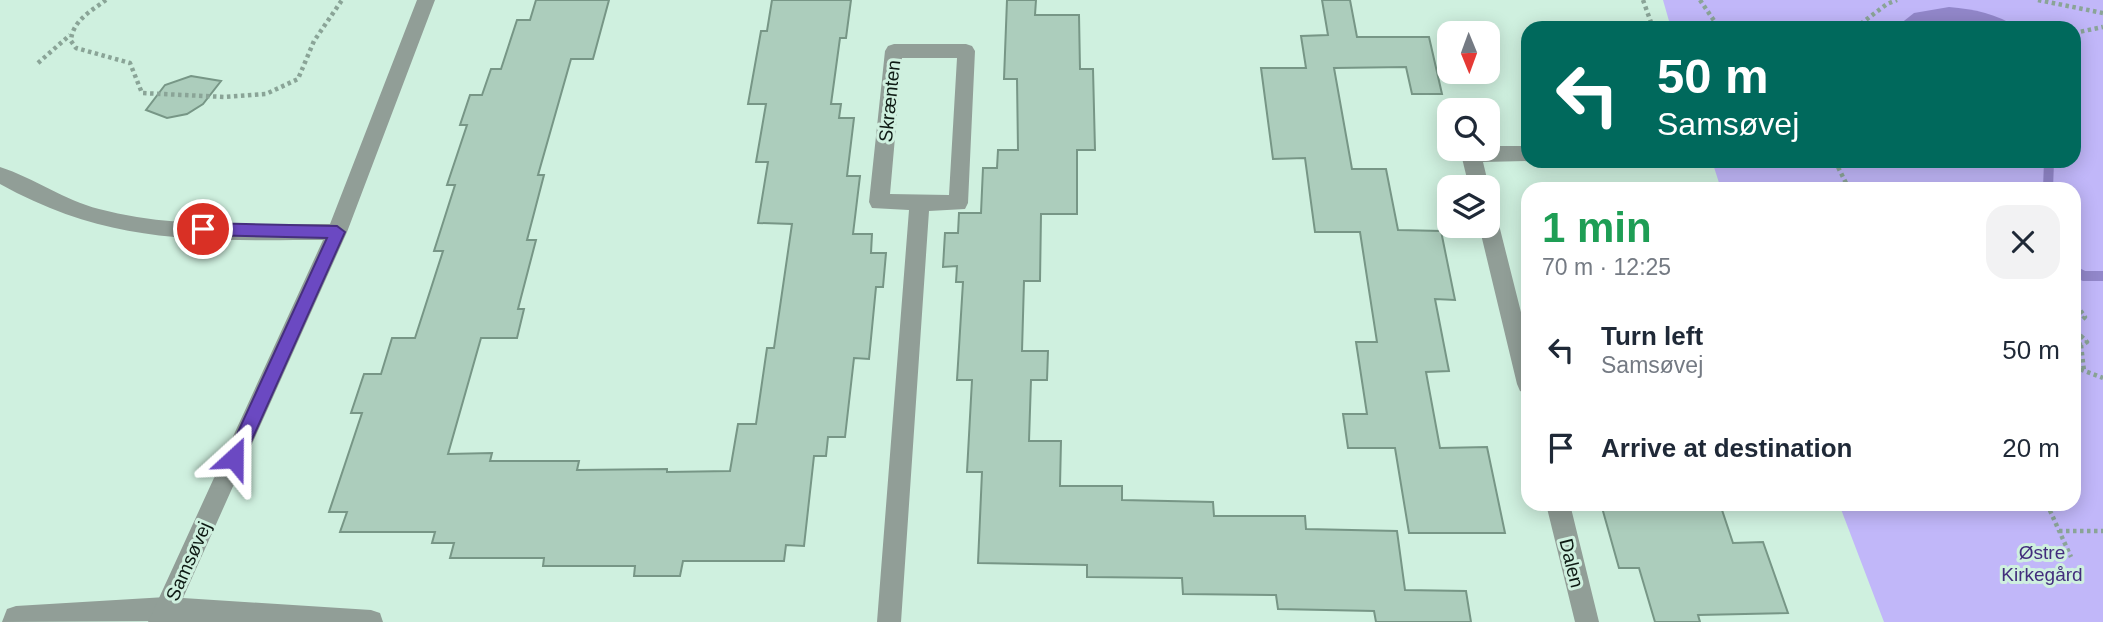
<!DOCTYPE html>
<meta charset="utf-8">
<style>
body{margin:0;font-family:Helvetica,sans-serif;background:#f2f2f3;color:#1f2937;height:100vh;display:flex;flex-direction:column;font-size:26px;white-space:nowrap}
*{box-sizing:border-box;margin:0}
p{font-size:23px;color:#747a83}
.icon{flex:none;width:38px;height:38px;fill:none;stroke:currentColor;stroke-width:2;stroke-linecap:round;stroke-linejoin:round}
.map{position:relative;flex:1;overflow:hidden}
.details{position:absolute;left:1521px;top:182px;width:560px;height:329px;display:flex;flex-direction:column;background:#fff;border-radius:21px;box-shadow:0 4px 18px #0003}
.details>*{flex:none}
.hud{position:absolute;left:1521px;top:21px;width:560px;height:147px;border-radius:21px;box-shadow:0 4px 18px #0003;background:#00695c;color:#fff;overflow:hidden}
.needle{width:46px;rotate:179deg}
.buttons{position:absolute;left:1437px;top:21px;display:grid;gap:14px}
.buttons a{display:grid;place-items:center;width:63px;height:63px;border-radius:14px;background:#fff;box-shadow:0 4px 18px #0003;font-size:35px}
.pin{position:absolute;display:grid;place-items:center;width:60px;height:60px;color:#fff;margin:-30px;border:4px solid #fff;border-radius:50%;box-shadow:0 2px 7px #0007}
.me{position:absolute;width:77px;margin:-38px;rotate:24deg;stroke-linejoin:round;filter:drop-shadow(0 0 5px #0008)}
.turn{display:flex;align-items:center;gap:24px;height:147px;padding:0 21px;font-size:32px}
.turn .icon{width:91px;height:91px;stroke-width:2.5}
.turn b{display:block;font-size:49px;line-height:60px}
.round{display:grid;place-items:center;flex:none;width:74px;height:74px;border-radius:21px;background:#f2f2f3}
.head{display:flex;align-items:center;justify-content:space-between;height:119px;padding:0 21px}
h1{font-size:42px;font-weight:600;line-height:52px;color:#1e9e55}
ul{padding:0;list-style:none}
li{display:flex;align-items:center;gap:21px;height:98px;padding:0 21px}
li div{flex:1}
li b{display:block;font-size:26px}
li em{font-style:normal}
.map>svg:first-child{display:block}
</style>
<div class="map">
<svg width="2103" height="622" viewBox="0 0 2103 622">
<rect width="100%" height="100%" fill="#cff0df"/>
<!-- green -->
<path fill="#c1b7f9" d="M 1663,0 L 2103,0 L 2103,622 L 1884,622 L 1839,504 L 2074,504 L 2074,189 L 1721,189 L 1712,161 L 2074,161 L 2074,28 L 1671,28 Z"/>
<!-- water -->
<path fill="#9287ca" d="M 1949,7 C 1975,9 1996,14 2019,28 L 1895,28 L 1914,13 Z"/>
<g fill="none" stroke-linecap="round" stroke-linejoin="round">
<!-- stream -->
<path stroke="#9287ca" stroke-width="10" d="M 2048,189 L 2049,161
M 2074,271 L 2084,276 L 2103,276"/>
</g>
<!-- building -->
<path fill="#accdbc" stroke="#779686" stroke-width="2" d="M 536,0 L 609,0 L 593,59 L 571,59 L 538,175 L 544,175 L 527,240 L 536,240 L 518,309 L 524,309 L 517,338 L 481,338 L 448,454 L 492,453 L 490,461 L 579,461 L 577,470 L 667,469 L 667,472 L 730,471 L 738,424 L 756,424 L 767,348 L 774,348 L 792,224 L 758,223 L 768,162 L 756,162 L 766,104 L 748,104 L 761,31 L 767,31 L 772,0 L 851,0 L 846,38 L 840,38 L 831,104 L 841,104 L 839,118 L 854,118 L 847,176 L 860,176 L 853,234 L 872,234 L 871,253 L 886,253 L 883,287 L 876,287 L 869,359 L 854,358 L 845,437 L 828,437 L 826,456 L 814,456 L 804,546 L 786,545 L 784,561 L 683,561 L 680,576 L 634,576 L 635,566 L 543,566 L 544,558 L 450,558 L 454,543 L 432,543 L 435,532 L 340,532 L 347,512 L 329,512 L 362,413 L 351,413 L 364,374 L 381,374 L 392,338 L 415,338 L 443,251 L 434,251 L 455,185 L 447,185 L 467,125 L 460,125 L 470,95 L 482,95 L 491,69 L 501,69 L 517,20 L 530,20 Z
M 1007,0 L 1036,0 L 1035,15 L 1079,15 L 1080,69 L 1093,69 L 1095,150 L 1077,150 L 1077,214 L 1041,214 L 1040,281 L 1024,281 L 1022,351 L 1048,351 L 1047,380 L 1031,380 L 1029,441 L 1061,441 L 1060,486 L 1122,486 L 1122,500 L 1213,502 L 1214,516 L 1305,516 L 1306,529 L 1397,531 L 1405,590 L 1466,591 L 1471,622 L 1376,622 L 1374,611 L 1278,609 L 1276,595 L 1183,594 L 1182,578 L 1087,577 L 1087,565 L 978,563 L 982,472 L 967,472 L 972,380 L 957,380 L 963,282 L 956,282 L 957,266 L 943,267 L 945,233 L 958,233 L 959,213 L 981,213 L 983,168 L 997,168 L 998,150 L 1018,150 L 1017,79 L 1004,79 Z
M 1322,0 L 1350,0 L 1357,37 L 1429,37 L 1442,94 L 1412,94 L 1406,67 L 1334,68 L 1352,169 L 1386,169 L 1398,230 L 1441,231 L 1455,300 L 1435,299 L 1449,371 L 1426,372 L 1440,448 L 1487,447 L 1505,533 L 1409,533 L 1395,448 L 1348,448 L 1343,414 L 1367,414 L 1356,342 L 1377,342 L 1360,232 L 1315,232 L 1305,158 L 1273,159 L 1261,68 L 1306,68 L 1301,36 L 1328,35 Z
M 191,76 L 221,81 L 203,104 L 187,114 L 167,118 L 146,110 L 165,85 Z
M 1601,504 L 1720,504 L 1733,543 L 1763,542 L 1788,613 L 1698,615 L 1700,622 L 1655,622 L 1639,568 L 1619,568 Z"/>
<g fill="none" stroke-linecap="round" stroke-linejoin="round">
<!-- path -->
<path stroke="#8aa497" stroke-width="4.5" stroke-dasharray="3.5 3.5" stroke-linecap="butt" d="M 106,0 C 91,11 72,21 71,41 L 76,48 L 130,63 L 142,93 L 225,97 L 266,94 L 298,79 L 314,41 L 342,0
M 1643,0 L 1653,28
M 1700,0 L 1719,28
M 2038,0 L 2103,13
M 1855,28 L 1887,4 L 1897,0
M 2074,33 L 2103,27
M 38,63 L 70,35
M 1835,161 L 1849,189
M 2074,310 L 2080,310 L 2085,317 L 2082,320 L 2074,316
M 2078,319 L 2079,335
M 2074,337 L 2081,336 L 2087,342 L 2081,345 L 2074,339
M 2081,345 L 2084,371
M 2074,367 L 2103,378
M 2047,504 L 2071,557
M 2059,531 L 2103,531"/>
<!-- lane -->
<path fill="#919e97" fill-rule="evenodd" d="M 166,597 L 175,601 L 178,609 L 175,617 L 166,621 L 2,622 L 7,609 L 16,606 Z"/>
<!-- street -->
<path fill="#919e97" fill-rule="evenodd" d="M 417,0 L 435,0 L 347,232 L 183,598 L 371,610 L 380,613 L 383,622 L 148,622 L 323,240 C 200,240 112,246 0,184 L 0,167 C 34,178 64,200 99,209 C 174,229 254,223 330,224 Z
M 894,44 L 966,44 L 972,46 L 975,51 L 968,203 L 965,209 L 929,211 L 901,622 L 877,622 L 909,210 L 872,208 L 869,202 L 885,51 L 888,46 ZM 902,58 L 957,58 L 949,195 L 890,194 Z
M 1488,146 L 1528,146 L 1528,161 L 1530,161 L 1483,162 L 1489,187 L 1488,190 L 1488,187 L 1469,187 L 1461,154 L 1464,149 L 1488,149 Z
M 1488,213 L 1495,215 L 1498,221 L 1528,340 L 1528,394 L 1520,391 L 1517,384 L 1479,226 L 1488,226 Z
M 1546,504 L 1570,504 L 1599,622 L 1575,622 Z"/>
</g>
<!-- route -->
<path fill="#6b49c2" stroke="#462f7e" stroke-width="2" d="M 203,223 L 337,226 L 345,232 L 241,464 L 234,466 L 228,464 L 226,458 L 327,238 L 203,235 L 195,229 Z"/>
<g text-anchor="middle" stroke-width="6" stroke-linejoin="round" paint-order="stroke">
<!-- street labels -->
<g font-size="19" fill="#0e1a14" stroke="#cff0df">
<text transform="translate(889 101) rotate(-84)" y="7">Skrænten</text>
<text transform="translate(188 561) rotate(-66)" y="7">Samsøvej</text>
<text transform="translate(1572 563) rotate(76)" y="7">Dalen</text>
</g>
<!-- park labels -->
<g font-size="19" fill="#422d7c" stroke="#cff0df">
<text x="2042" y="559">Østre<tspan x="2042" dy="22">Kirkegård</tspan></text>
</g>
</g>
</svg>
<div class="buttons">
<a><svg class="needle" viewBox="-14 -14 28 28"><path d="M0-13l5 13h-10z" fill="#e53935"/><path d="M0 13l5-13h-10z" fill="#747a83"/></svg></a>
<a><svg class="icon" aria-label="search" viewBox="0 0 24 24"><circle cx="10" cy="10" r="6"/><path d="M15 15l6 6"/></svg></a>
<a><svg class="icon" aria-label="layers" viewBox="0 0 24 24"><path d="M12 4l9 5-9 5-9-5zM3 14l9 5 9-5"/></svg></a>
</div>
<div class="pin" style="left:203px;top:229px;background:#d93025"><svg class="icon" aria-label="arrive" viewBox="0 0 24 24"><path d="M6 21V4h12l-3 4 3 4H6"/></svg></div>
<svg class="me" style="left:234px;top:458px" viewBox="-20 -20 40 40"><path d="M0-17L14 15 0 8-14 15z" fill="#6b49c2" stroke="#fff" stroke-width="4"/></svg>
<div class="hud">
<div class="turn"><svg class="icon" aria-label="left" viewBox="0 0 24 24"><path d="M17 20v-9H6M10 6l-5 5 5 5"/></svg><div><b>50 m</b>Samsøvej</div></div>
</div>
<section class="details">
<div class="head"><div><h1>1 min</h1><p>70 m · 12:25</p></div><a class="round"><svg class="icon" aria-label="close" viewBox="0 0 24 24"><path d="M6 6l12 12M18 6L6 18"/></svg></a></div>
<ul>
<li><svg class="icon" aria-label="left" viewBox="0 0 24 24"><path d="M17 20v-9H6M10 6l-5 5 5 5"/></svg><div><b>Turn left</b><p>Samsøvej</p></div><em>50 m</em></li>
<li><svg class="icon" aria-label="arrive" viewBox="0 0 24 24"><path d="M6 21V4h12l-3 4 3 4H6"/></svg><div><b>Arrive at destination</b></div><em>20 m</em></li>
</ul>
</section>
</div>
